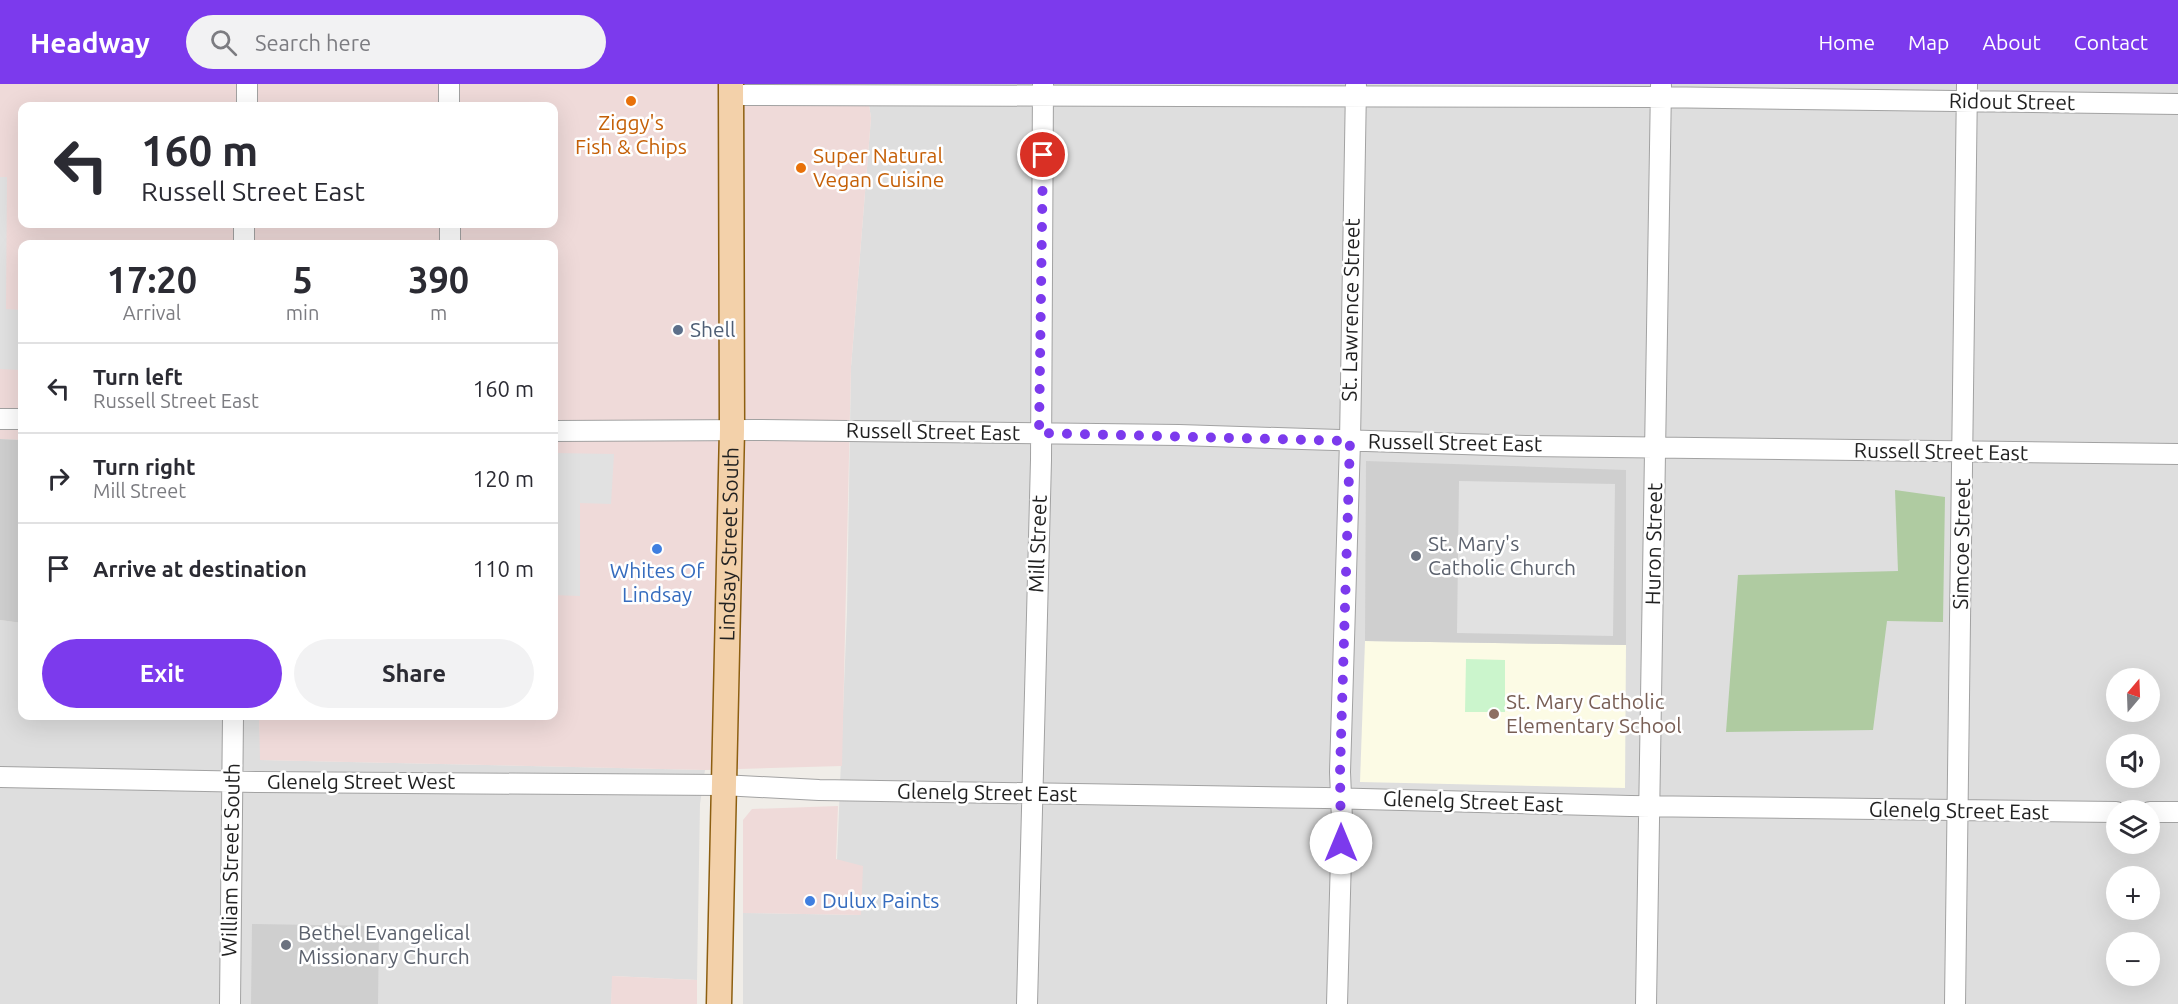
<!DOCTYPE html>
<meta charset="utf-8">
<style>
body{margin:0;font-family:Ubuntu,sans-serif;background:#f2f2f3;color:#2b2b33;height:100vh;display:flex;flex-direction:column;font-size:22px;white-space:nowrap}
*{box-sizing:border-box;margin:0}
p{font-size:20px;color:#7c7c81}
.icon{flex:none;width:33px;height:33px;fill:none;stroke:currentColor;stroke-width:2;stroke-linecap:round;stroke-linejoin:round}
.map{position:relative;flex:1;overflow:hidden}
.side{position:absolute;left:18px;top:156px;width:540px;height:480px;display:flex;flex-direction:column;background:#fff;border-radius:12px;box-shadow:0 6px 24px #0002}
.side>*{flex:none}
.hud{position:absolute;left:18px;top:18px;width:540px;height:126px;border-radius:12px;box-shadow:0 6px 24px #0002;background:#fff;color:#2b2b33;overflow:hidden}
.needle{width:39px;rotate:19deg}
.buttons{position:absolute;left:2106px;top:584px;display:grid;gap:12px}
.buttons a{display:grid;place-items:center;width:54px;height:54px;border-radius:50%;background:#fff;box-shadow:0 6px 24px #0002;font-size:30px}
.pin{position:absolute;display:grid;place-items:center;width:51px;height:51px;color:#fff;margin:-26px;border:3px solid #fff;border-radius:50%;box-shadow:0 2px 6px #0007}
.me{position:absolute;width:66px;margin:-33px;rotate:0deg;stroke-linejoin:round;filter:drop-shadow(0 0 4px #0008)}
.turn{display:flex;align-items:center;gap:21px;height:126px;padding:0 24px;font-size:27px}
.turn .icon{width:78px;height:78px;stroke-width:2.5}
.turn b{display:block;font-size:42px;line-height:51px}
.eta{display:flex;justify-content:space-evenly;align-items:center;height:102px;text-align:center}
.eta b{font-size:36px;font-weight:600;line-height:42px}
.cta{display:flex;gap:12px;margin-top:auto;padding:12px 24px}
.cta a{flex:1;height:69px;border-radius:36px;background:#7c3aed;color:#fff;font-size:24px;font-weight:600;line-height:69px;text-align:center}
.cta a+a{background:#f2f2f3;color:#2b2b33}
ul{padding:0;list-style:none}
li{display:flex;align-items:center;gap:18px;height:90px;padding:0 24px;border-top:2px solid #e1e1e2}
li div{flex:1}
li b{display:block;font-size:22px}
li em{font-style:normal}
header{display:flex;align-items:center;gap:36px;box-sizing:border-box;height:84px;padding:0 30px;background:#7c3aed;color:#fff}
header strong{font-size:28px}
nav{display:flex;gap:33px;margin-inline-start:auto;font-size:21px}
.search{width:420px;height:54px;background:#f2f2f3;display:flex;align-items:center;gap:15px;box-sizing:border-box;padding:0 21px;border-radius:33px;color:#7c7c81;font-size:22px}
.map>svg:first-child{display:block}
</style>
<header>
<strong>Headway</strong>
<div class="search"><svg class="icon" aria-label="search" viewBox="0 0 24 24"><circle cx="10" cy="10" r="6"/><path d="M15 15l6 6"/></svg>Search here</div>
<nav><a>Home</a><a>Map</a><a>About</a><a>Contact</a></nav>
</header>
<div class="map">
<svg width="2178" height="920" viewBox="0 0 2178 920">
<rect width="100%" height="100%" fill="#f0ede8"/>
<!-- residential -->
<path fill="#dedede" fill-rule="evenodd" d="M 866,0 L 2178,0 L 2178,920 L 743,920 L 743,829 L 861,831 L 837,776 L 847,528 L 851,283 L 871,34 ZM 2116,594 L 2150,594 L 2150,627 L 2116,627 ZM 2116,660 L 2150,660 L 2150,693 L 2116,693 ZM 2116,726 L 2150,726 L 2150,759 L 2116,759 ZM 2116,792 L 2150,792 L 2150,825 L 2116,825 ZM 2116,858 L 2150,858 L 2150,891 L 2116,891 Z
M 0,536 L 22,539 L 22,632 L 259,632 L 261,676 L 705,686 L 700,720 L 697,896 L 613,892 L 611,920 L 0,920 Z"/>
<!-- commercial -->
<path fill="#efdad9" fill-rule="evenodd" d="M 0,0 L 866,0 L 871,34 L 851,283 L 842,682 L 705,686 L 260,676 L 259,632 L 554,632 L 554,160 L 22,160 L 22,356 L 0,355 ZM 22,22 L 554,22 L 554,140 L 22,140 Z
M 838,722 L 836,775 L 863,782 L 861,831 L 743,829 L 743,736 L 752,725 Z
M 612,892 L 697,896 L 697,920 L 611,920 Z"/>
<!-- education -->
<path fill="#fcfbe5" d="M 1365,557 L 1626,561 L 1625,704 L 1360,698 Z"/>
<!-- religious -->
<path fill="#cfcfcf" d="M 0,355 L 22,356 L 22,539 L 0,536 Z
M 1366,377 L 1626,386 L 1626,561 L 1365,557 Z
M 252,840 L 379,842 L 378,920 L 251,920 Z"/>
<!-- forest -->
<path fill="#afcba1" d="M 1895,406 L 1945,413 L 1943,538 L 1887,537 L 1873,646 L 1726,648 L 1738,491 L 1898,487 Z"/>
<!-- park -->
<path fill="#cbf5cc" d="M 1466,575 L 1505,576 L 1505,628 L 1465,628 Z"/>
<!-- parking -->
<path fill="#e1e1e1" d="M 0,93 L 7,93 L 6,225 L 22,226 L 22,277 L 20,278 L 20,286 L 0,285 Z
M 554,369 L 614,370 L 611,420 L 580,419 L 580,512 L 554,511 Z
M 1459,397 L 1615,400 L 1613,552 L 1457,549 Z"/>
<g fill="none" stroke-linecap="round" stroke-linejoin="round">
<defs>
<path id="minor" d="M 449,0 L 449,22
M 731,11 L 1649,13 L 2178,20
M 247,22 L 247,0
M 244,160 L 244,140
M 450,160 L 450,140
M 0,335 L 22,335
M 554,347 L 755,346 L 1179,351 L 1527,362 L 2178,370
M 0,693 L 259,698 L 722,701 L 819,706 L 1325,714 L 1630,722 L 2116,728
M 2150,728 L 2178,728
M 230,920 L 233,632
M 1027,920 L 1041,376 L 1043,0
M 1337,920 L 1342,736 L 1340,688 L 1350,357 L 1356,2
M 1646,920 L 1661,2
M 1955,920 L 1967,0"/>
<g id="major">
<path id="s1" d="M 719,920 L 732,346 L 731,0"/>
</g>
</defs>
<!-- minor casing -->
<use href="#minor" stroke="#a2a2a2" stroke-width="22"/>
<!-- major casing -->
<use href="#major" stroke="#8d5f10" stroke-width="27"/>
<!-- minor -->
<use href="#minor" stroke="#fff" stroke-width="20"/>
<!-- major -->
<use href="#major" stroke="#f3d1aa" stroke-width="24"/>
</g>
<g fill="none" stroke-linecap="round" stroke-linejoin="round">
<!-- route -->
<path stroke="#7c3aed" stroke-width="10" stroke-dasharray="0 18" d="M 1043,71 L 1039,349 L 1350,357 L 1340,688 L 1341,759"/>
</g>
<!-- markers -->
<g fill="#e8710a" stroke="#fff" stroke-width="2">
<circle cx="631" cy="17" r="6"/>
<circle cx="801" cy="84" r="6"/>
</g>
<circle fill="#5c6f8a" stroke="#fff" stroke-width="2" cx="678" cy="246" r="6"/>
<g fill="#3f7fe0" stroke="#fff" stroke-width="2">
<circle cx="657" cy="465" r="6"/>
<circle cx="810" cy="817" r="6"/>
</g>
<g fill="#6b7280" stroke="#fff" stroke-width="2">
<circle cx="1416" cy="472" r="6"/>
<circle cx="286" cy="861" r="6"/>
</g>
<circle fill="#8d6e63" stroke="#fff" stroke-width="2" cx="1494" cy="630" r="6"/>
<g text-anchor="middle" stroke-width="5" stroke-linejoin="round" paint-order="stroke">
<!-- street labels -->
<g font-size="21" fill="#212121" stroke="#fff">
<text transform="translate(2012 18) rotate(1)" y="7">Ridout Street</text>
<text transform="translate(1351 226) rotate(-89)" y="7">St. Lawrence Street</text>
<text transform="translate(933 348) rotate(1)" y="7">Russell Street East</text>
<text transform="translate(1455 359) rotate(1)" y="7">Russell Street East</text>
<text transform="translate(1941 368) rotate(1)" y="7">Russell Street East</text>
<text dy="7" stroke="none"><textPath href="#s1" startOffset="460">Lindsay Street South</textPath></text>
<text transform="translate(1038 460) rotate(-88)" y="7">Mill Street</text>
<text transform="translate(1654 460) rotate(-89)" y="7">Huron Street</text>
<text transform="translate(1962 460) rotate(-89)" y="7">Simcoe Street</text>
<text x="361" y="705">Glenelg Street West</text>
<text transform="translate(987 709) rotate(1)" y="7">Glenelg Street East</text>
<text transform="translate(1473 718) rotate(2)" y="7">Glenelg Street East</text>
<text transform="translate(1959 727) rotate(1)" y="7">Glenelg Street East</text>
<text transform="translate(231 776) rotate(-89)" y="7">William Street South</text>
</g>
<!-- food labels -->
<g font-size="21" fill="#c56008" stroke="#fff">
<text x="631" y="46">Ziggy's<tspan x="631" dy="24">Fish &amp; Chips</tspan></text>
<text x="813" y="79" text-anchor="start">Super Natural<tspan x="813" dy="24">Vegan Cuisine</tspan></text>
</g>
<!-- service labels -->
<g font-size="21" fill="#4e5e75" stroke="#fff" text-anchor="start">
<text x="690" y="253">Shell</text>
</g>
<!-- worship labels -->
<g font-size="21" fill="#5b616d" stroke="#fff" text-anchor="start">
<text x="1428" y="467">St. Mary's<tspan x="1428" dy="24">Catholic Church</tspan></text>
<text x="298" y="856">Bethel Evangelical<tspan x="298" dy="24">Missionary Church</tspan></text>
</g>
<!-- shop labels -->
<g font-size="21" fill="#366cbe" stroke="#fff">
<text x="657" y="494">Whites Of<tspan x="657" dy="24">Lindsay</tspan></text>
<text x="822" y="824" text-anchor="start">Dulux Paints</text>
</g>
<!-- education labels -->
<g font-size="21" fill="#785e54" stroke="#fff" text-anchor="start">
<text x="1506" y="625">St. Mary Catholic<tspan x="1506" dy="24">Elementary School</tspan></text>
</g>
</g>
</svg>
<div class="buttons">
<a><svg class="needle" viewBox="-14 -14 28 28"><path d="M0-13l5 13h-10z" fill="#e53935"/><path d="M0 13l5-13h-10z" fill="#7c7c81"/></svg></a>
<a><svg class="icon" aria-label="sound" viewBox="0 0 24 24"><path d="M4 9h4l5-4v14l-5-4H4zM17 9q2 3 0 6"/></svg></a>
<a><svg class="icon" aria-label="layers" viewBox="0 0 24 24"><path d="M12 4l9 5-9 5-9-5zM3 14l9 5 9-5"/></svg></a>
<a>+</a>
<a>−</a>
</div>
<div class="pin" style="left:1043px;top:71px;background:#d93025"><svg class="icon" aria-label="arrive" viewBox="0 0 24 24"><path d="M6 21V4h12l-3 4 3 4H6"/></svg></div>
<svg class="me" style="left:1341px;top:759px" viewBox="-20 -20 40 40"><circle r="19" fill="#fff"/><path d="M0-13L10 11 0 6-10 11z" fill="#7c3aed"/></svg>
<div class="hud">
<div class="turn"><svg class="icon" aria-label="left" viewBox="0 0 24 24"><path d="M17 20v-9H6M10 6l-5 5 5 5"/></svg><div><b>160 m</b>Russell Street East</div></div>
</div>
<section class="side">
<div class="eta">
<div><b>17:20</b><p>Arrival</p></div>
<div><b>5</b><p>min</p></div>
<div><b>390</b><p>m</p></div>
</div>
<ul>
<li><svg class="icon" aria-label="left" viewBox="0 0 24 24"><path d="M17 20v-9H6M10 6l-5 5 5 5"/></svg><div><b>Turn left</b><p>Russell Street East</p></div><em>160 m</em></li>
<li><svg class="icon" aria-label="right" viewBox="0 0 24 24"><path d="M7 20v-9h11M14 6l5 5-5 5"/></svg><div><b>Turn right</b><p>Mill Street</p></div><em>120 m</em></li>
<li><svg class="icon" aria-label="arrive" viewBox="0 0 24 24"><path d="M6 21V4h12l-3 4 3 4H6"/></svg><div><b>Arrive at destination</b></div><em>110 m</em></li>
</ul>
<div class="cta"><a>Exit</a><a>Share</a></div>
</section>
</div>
